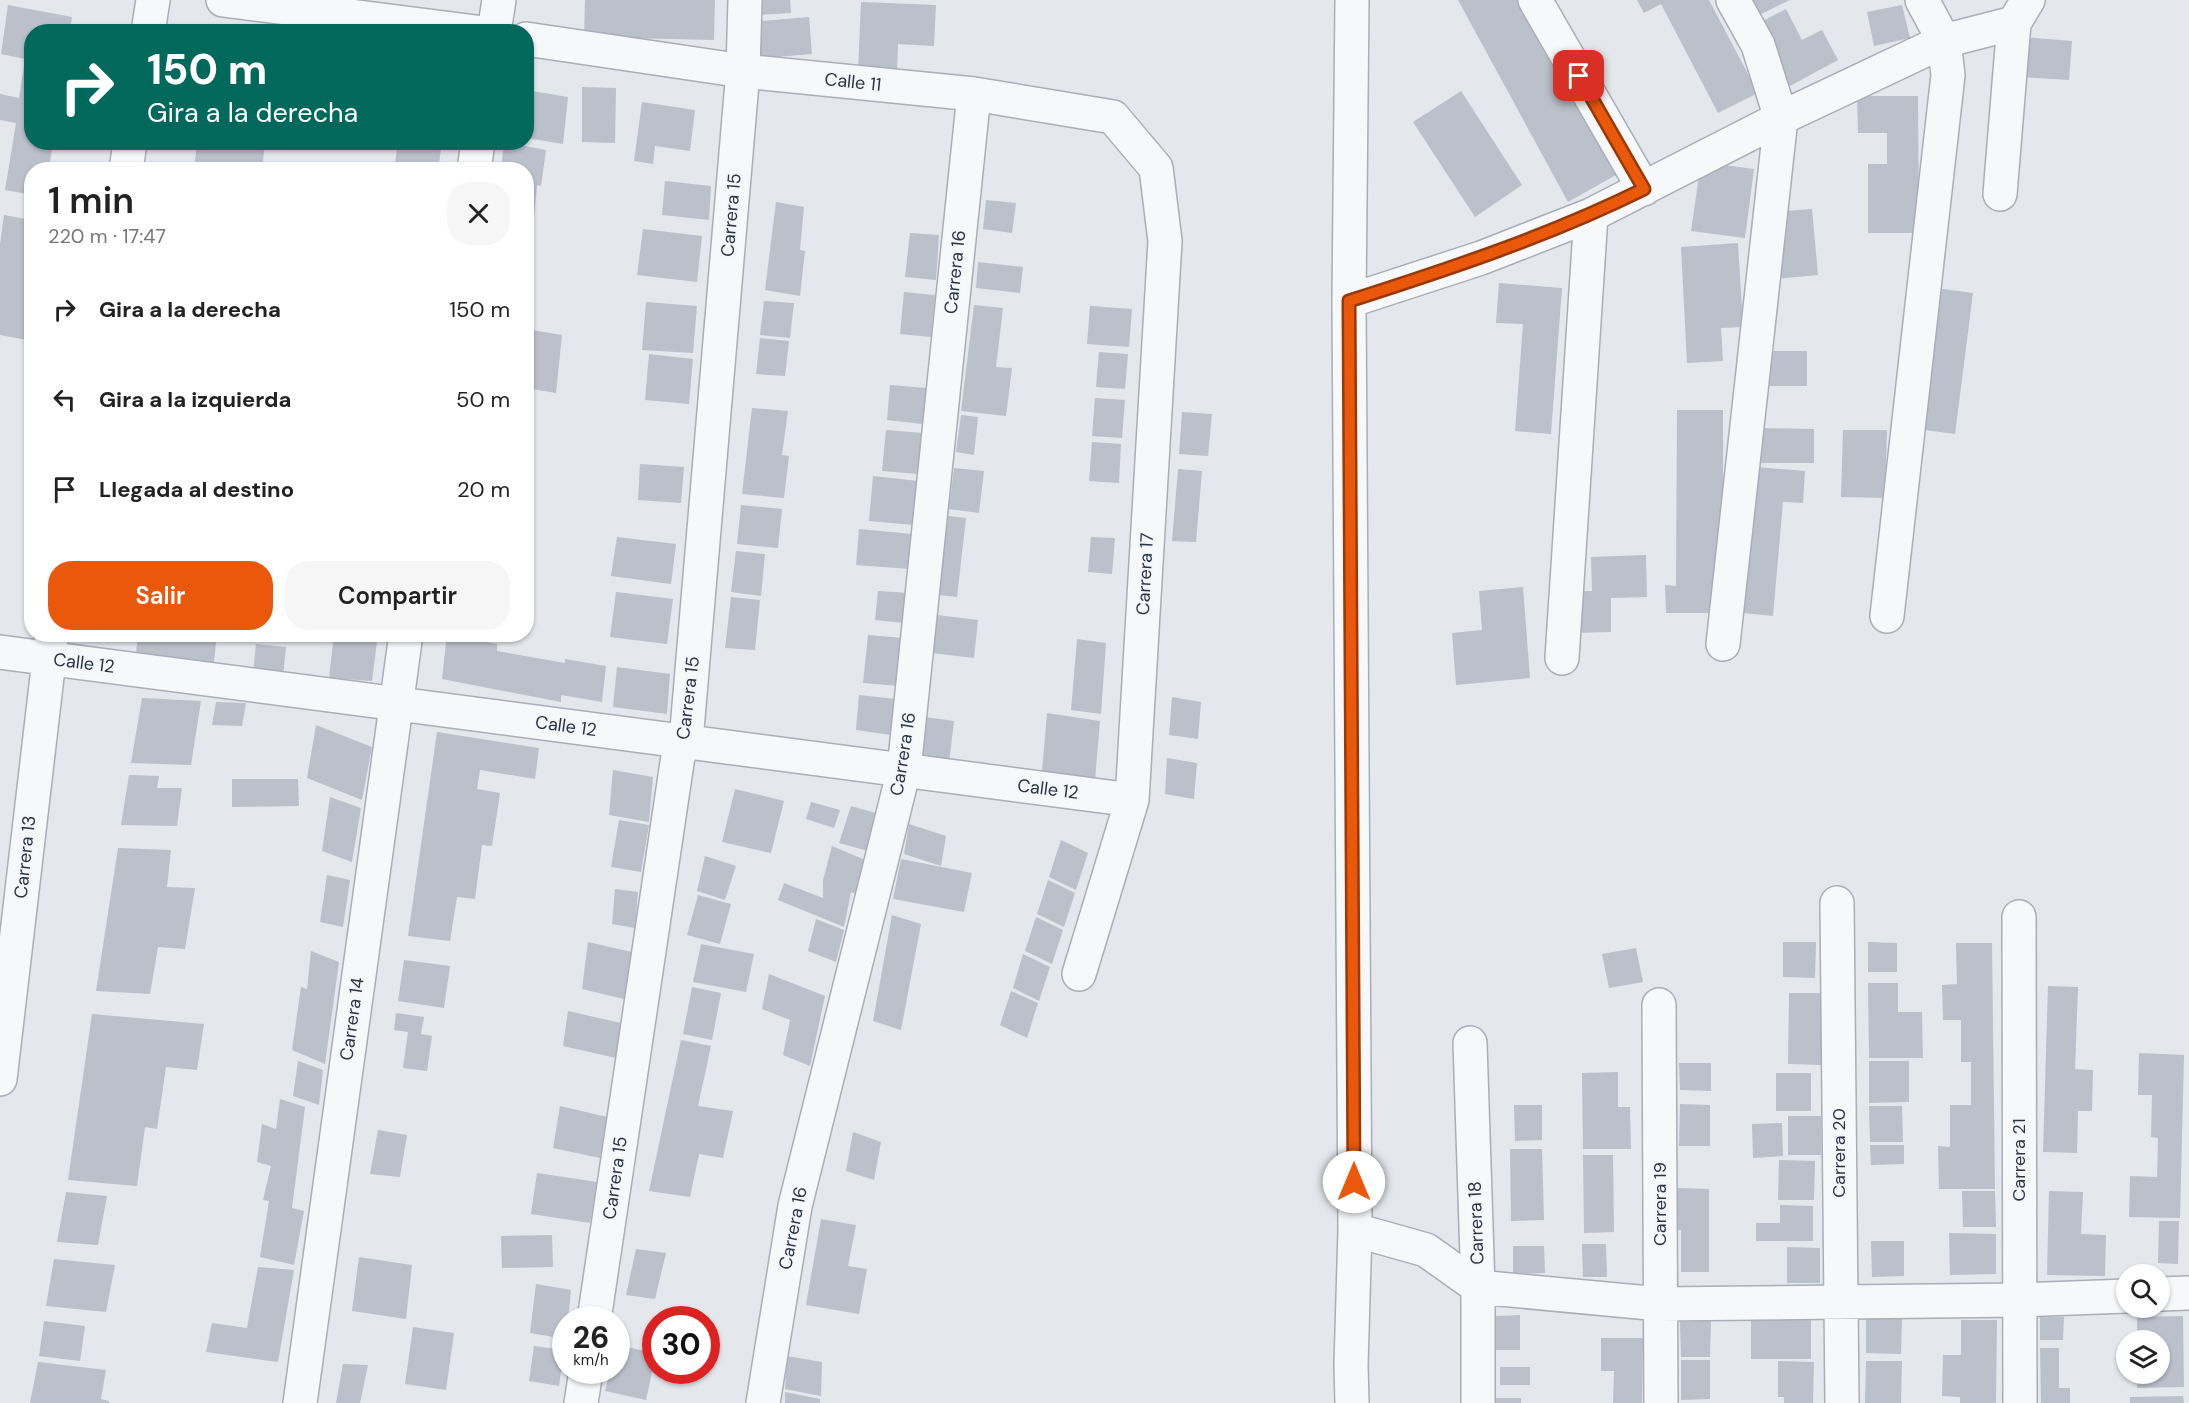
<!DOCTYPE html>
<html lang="es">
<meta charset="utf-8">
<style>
body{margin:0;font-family:"DM Sans",sans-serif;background:#f6f6f6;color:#222;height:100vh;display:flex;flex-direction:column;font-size:22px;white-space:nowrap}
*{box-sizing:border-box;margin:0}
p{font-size:20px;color:#767676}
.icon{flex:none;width:33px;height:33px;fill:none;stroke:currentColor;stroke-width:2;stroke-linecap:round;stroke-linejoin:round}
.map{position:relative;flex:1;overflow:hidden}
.drawer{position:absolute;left:24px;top:162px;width:510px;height:480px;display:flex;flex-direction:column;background:#fff;border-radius:24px;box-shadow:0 2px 4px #0004}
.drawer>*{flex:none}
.hud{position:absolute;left:24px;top:24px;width:510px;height:126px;border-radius:24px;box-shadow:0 2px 4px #0004;background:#00695c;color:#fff;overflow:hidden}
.fabs{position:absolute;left:2116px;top:1264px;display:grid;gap:12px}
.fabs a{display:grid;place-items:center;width:54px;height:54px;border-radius:50%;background:#fff;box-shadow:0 2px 4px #0004;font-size:30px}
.speed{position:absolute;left:552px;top:1306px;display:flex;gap:12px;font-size:30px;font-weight:700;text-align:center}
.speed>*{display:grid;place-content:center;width:78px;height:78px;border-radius:50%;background:#fff;box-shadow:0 2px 4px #0004;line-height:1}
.speed small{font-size:15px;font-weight:400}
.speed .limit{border:9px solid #d22;background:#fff;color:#111}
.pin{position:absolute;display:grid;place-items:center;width:51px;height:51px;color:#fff;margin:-26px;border-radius:12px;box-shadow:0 3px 9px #0006}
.me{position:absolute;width:66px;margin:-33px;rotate:0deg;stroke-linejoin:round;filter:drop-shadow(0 0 4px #0008)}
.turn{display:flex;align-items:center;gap:21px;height:126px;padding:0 24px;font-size:27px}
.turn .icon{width:78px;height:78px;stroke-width:2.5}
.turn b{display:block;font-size:42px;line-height:51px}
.round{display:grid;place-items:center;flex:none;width:63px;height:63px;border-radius:24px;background:#f6f6f6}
.summary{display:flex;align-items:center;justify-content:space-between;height:102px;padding:0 24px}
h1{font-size:36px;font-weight:600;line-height:45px}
.action{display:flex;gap:12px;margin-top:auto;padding:12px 24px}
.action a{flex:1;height:69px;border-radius:24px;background:#ea580c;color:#fff;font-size:24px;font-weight:600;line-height:69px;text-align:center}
.action a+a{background:#f6f6f6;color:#222}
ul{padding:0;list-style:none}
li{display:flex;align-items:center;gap:18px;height:90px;padding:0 24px}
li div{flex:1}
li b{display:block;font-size:22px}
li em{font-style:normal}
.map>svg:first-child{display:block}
</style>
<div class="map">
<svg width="2189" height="1403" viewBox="0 0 2189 1403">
<rect width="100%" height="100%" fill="#e4e7ec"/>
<!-- building -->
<path fill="#bbc0ca" d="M 585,0 L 715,0 L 714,40 L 584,37 Z
M 758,0 L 790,0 L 791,13 L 759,15 Z
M 1458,0 L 1521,0 L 1616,175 L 1568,202 Z
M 1637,0 L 1709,0 L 1758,93 L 1718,113 L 1661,4 L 1644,13 Z
M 1744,0 L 1790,0 L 1753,18 Z
M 861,2 L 936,5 L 934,46 L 898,44 L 897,72 L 858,70 Z
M 8,5 L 72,17 L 70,32 L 32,32 L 32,142 L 53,142 L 49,170 L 32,170 L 32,195 L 5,190 L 16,123 L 0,120 L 0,94 L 19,98 L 25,59 L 1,54 Z
M 1902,5 L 1910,38 L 1874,46 L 1867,12 Z
M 1786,9 L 1802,40 L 1822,30 L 1838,60 L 1790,86 L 1757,24 Z
M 809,17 L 812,54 L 753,59 L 750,22 Z
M 2021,37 L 2072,41 L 2069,80 L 2018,77 Z
M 582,87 L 616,88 L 615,143 L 582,142 Z
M 526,90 L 568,97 L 563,144 L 526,138 Z
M 1461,91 L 1522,185 L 1475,217 L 1413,122 Z
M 1857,96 L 1918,96 L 1919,233 L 1868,233 L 1868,164 L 1887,164 L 1887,133 L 1858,133 Z
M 642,102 L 695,110 L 690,151 L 655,146 L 653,164 L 634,161 Z
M 197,142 L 265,142 L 262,170 L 194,170 Z
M 398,142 L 442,142 L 438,170 L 394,170 Z
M 504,142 L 546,150 L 541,186 L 537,185 L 529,270 L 534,271 L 528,317 L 526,170 L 501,170 Z
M 1701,162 L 1754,169 L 1745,238 L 1691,231 Z
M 665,181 L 711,186 L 709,220 L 662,215 Z
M 986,200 L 1016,203 L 1012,233 L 983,229 Z
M 776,202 L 804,207 L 800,250 L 805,251 L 800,296 L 765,290 Z
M 1812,209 L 1818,275 L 1776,279 L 1771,212 Z
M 4,215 L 32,220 L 32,292 L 27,340 L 0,335 L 0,244 Z
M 643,229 L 702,236 L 697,282 L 637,275 Z
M 910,233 L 939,235 L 936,280 L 905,277 Z
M 1738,243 L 1743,327 L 1721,328 L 1723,361 L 1687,363 L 1681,247 Z
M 978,262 L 1023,267 L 1020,293 L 976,288 Z
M 1499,283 L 1562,288 L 1551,434 L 1515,431 L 1523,324 L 1496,323 Z
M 1928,287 L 1973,293 L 1955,434 L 1910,428 Z
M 904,292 L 935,295 L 931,337 L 900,334 Z
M 764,301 L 794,303 L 790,338 L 760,335 Z
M 646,302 L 697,306 L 693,353 L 642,350 Z
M 974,305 L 1003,308 L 996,367 L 1012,368 L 1006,416 L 961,411 Z
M 1090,306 L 1132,309 L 1129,347 L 1087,344 Z
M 526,329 L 562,335 L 556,393 L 526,388 Z
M 760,338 L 789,341 L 785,376 L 756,374 Z
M 1756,351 L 1807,351 L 1807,386 L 1756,386 Z
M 1099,352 L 1128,354 L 1125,389 L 1096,387 Z
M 649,354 L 693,359 L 689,404 L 645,400 Z
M 890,385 L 926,388 L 923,424 L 887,420 Z
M 1095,398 L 1125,400 L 1122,438 L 1092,436 Z
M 752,408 L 788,411 L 782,455 L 789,456 L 784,498 L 742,494 Z
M 1677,410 L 1723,410 L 1723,613 L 1666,613 L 1665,585 L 1676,586 Z
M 1182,412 L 1212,414 L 1208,456 L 1179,454 Z
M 961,415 L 978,417 L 974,455 L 956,452 Z
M 1758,428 L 1814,429 L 1814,463 L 1758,463 Z
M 886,430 L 922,433 L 918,474 L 882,471 Z
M 1843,430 L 1887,430 L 1885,498 L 1841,497 Z
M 1092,442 L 1121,444 L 1119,483 L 1089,481 Z
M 640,464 L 684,467 L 681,503 L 638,500 Z
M 1744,466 L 1805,471 L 1803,503 L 1783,502 L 1773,616 L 1733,612 Z
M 954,468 L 984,471 L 979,513 L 949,509 Z
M 1178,469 L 1202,471 L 1196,542 L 1172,541 Z
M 873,476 L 918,481 L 913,525 L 869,521 Z
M 741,505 L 782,509 L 778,548 L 737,544 Z
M 948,516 L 966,518 L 957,597 L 939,595 Z
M 859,529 L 913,534 L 910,569 L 856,565 Z
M 617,537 L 676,544 L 671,584 L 611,576 Z
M 1091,537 L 1115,538 L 1112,574 L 1088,572 Z
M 736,551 L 765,554 L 761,596 L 731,592 Z
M 1646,555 L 1647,597 L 1611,598 L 1611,632 L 1572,633 L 1571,591 L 1592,591 L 1591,557 Z
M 1523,587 L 1530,678 L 1456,685 L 1452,633 L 1482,630 L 1479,591 Z
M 878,591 L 908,593 L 905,623 L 875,620 Z
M 616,592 L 673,599 L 667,644 L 610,637 Z
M 731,597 L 760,600 L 755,650 L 725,648 Z
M 937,615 L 978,620 L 974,658 L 932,653 Z
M 138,634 L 217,634 L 213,670 L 135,662 Z
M 334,634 L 378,634 L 372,681 L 329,678 Z
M 447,634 L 497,644 L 497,651 L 565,663 L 565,659 L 606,666 L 602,702 L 561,695 L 561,702 L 442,679 Z
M 868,635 L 903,638 L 899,686 L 863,683 Z
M 1077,639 L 1106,643 L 1101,714 L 1071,710 Z
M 256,644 L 286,647 L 283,676 L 253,673 Z
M 617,667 L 670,674 L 667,714 L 613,707 Z
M 859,695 L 896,699 L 891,735 L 856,730 Z
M 1172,697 L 1201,702 L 1198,739 L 1169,735 Z
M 142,698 L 201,701 L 191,765 L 131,763 Z
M 216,702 L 246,703 L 242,726 L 212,725 Z
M 1047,713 L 1100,721 L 1095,780 L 1042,772 Z
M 925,717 L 954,721 L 949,763 L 920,758 Z
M 316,725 L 372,747 L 362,800 L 307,778 Z
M 437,732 L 539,748 L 535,779 L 480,770 L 477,789 L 500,793 L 492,846 L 482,845 L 475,899 L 457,897 L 450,941 L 408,936 Z
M 1167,758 L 1197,763 L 1194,799 L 1165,794 Z
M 613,770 L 653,777 L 649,822 L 609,815 Z
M 129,775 L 159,776 L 157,788 L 182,788 L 177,826 L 121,825 Z
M 232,779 L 298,779 L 299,806 L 232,807 Z
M 735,789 L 784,801 L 771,853 L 722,842 Z
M 330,797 L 361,808 L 352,862 L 322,851 Z
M 811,802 L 840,810 L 834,828 L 806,819 Z
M 851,806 L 879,814 L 868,851 L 839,843 Z
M 619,820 L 649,825 L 641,872 L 611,867 Z
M 909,824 L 946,836 L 941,866 L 904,854 Z
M 1061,840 L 1088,853 L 1076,890 L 1049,877 Z
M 832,846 L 865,860 L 856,894 L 851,892 L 844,927 L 778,900 L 784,883 L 823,898 L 823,880 Z
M 118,848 L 171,850 L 167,887 L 195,888 L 185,949 L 158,947 L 150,994 L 96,991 Z
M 705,856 L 736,866 L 725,900 L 697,891 Z
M 901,859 L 972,873 L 964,912 L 893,899 Z
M 327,875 L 350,880 L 343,927 L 320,922 Z
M 1048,880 L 1075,893 L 1064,927 L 1037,914 Z
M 615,889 L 638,892 L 635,928 L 612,924 Z
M 698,895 L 731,904 L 720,944 L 687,935 Z
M 892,915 L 921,924 L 901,1030 L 873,1021 Z
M 1036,917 L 1063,930 L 1052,964 L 1025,951 Z
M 816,919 L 844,930 L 836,962 L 808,951 Z
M 588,942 L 632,952 L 624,999 L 582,989 Z
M 1783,942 L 1816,942 L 1815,978 L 1783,977 Z
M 1868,942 L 1897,943 L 1897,972 L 1868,972 Z
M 1956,943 L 1992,943 L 1995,1189 L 1939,1189 L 1938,1146 L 1950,1147 L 1950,1105 L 1971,1105 L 1971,1062 L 1961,1062 L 1961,1020 L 1943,1020 L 1942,985 L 1957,984 Z
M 701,944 L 754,954 L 746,992 L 693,982 Z
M 1636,948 L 1643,982 L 1609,988 L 1602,954 Z
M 311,951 L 339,962 L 325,1064 L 292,1050 L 301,987 L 307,989 Z
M 1023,954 L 1050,967 L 1039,1001 L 1013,988 Z
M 404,960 L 450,966 L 444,1008 L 398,1001 Z
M 769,974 L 825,996 L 810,1066 L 783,1055 L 790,1020 L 762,1009 Z
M 1868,983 L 1898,983 L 1898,1012 L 1922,1012 L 1923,1058 L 1869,1058 Z
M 2048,986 L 2078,987 L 2075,1069 L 2093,1070 L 2092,1111 L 2078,1111 L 2077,1153 L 2043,1152 Z
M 692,987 L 721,993 L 712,1040 L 683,1034 Z
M 1011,991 L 1038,1003 L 1027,1038 L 1000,1025 Z
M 1789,993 L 1822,993 L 1821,1065 L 1788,1064 Z
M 568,1011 L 621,1023 L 616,1058 L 563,1046 Z
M 396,1013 L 424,1017 L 421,1034 L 432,1036 L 427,1071 L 403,1068 L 408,1032 L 394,1030 Z
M 92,1014 L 204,1024 L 197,1070 L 166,1067 L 157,1129 L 145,1127 L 137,1186 L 68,1180 Z
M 681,1040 L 711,1046 L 698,1106 L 733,1111 L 723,1158 L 699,1154 L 690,1197 L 649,1191 Z
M 2139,1053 L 2184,1055 L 2180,1218 L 2129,1217 L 2130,1176 L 2157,1177 L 2158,1138 L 2151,1137 L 2152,1095 L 2138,1095 Z
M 298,1061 L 323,1070 L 319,1105 L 293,1096 Z
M 1869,1061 L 1909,1061 L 1909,1102 L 1869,1103 Z
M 1679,1063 L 1711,1063 L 1711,1091 L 1680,1090 Z
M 1618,1072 L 1618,1107 L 1630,1107 L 1631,1149 L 1583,1149 L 1582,1073 Z
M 1776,1073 L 1811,1073 L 1811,1111 L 1776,1111 Z
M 280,1099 L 305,1107 L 292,1208 L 304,1211 L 294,1265 L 260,1257 L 269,1201 L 263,1200 L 271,1166 L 257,1162 L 262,1124 L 276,1129 Z
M 1680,1104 L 1710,1105 L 1710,1146 L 1679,1146 Z
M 1514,1105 L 1542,1105 L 1542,1140 L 1515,1141 Z
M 560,1106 L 607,1117 L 600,1158 L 553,1148 Z
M 1869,1106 L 1902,1106 L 1903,1142 L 1870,1142 Z
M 1788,1116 L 1821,1116 L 1821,1155 L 1788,1155 Z
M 1782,1123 L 1783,1156 L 1753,1158 L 1752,1124 Z
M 378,1130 L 407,1135 L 400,1177 L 370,1174 Z
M 853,1132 L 881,1142 L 874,1180 L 846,1171 Z
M 1870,1145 L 1904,1145 L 1904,1164 L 1871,1165 Z
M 1510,1149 L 1542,1149 L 1544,1220 L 1511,1221 Z
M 1583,1155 L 1613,1155 L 1614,1232 L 1584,1233 Z
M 1779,1160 L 1815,1161 L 1814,1200 L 1778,1200 Z
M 537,1173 L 597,1182 L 590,1223 L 531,1214 Z
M 1677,1188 L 1709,1189 L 1709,1272 L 1681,1272 L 1681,1230 L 1677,1230 Z
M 1962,1191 L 1995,1191 L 1996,1227 L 1963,1227 Z
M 2049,1191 L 2083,1192 L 2081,1234 L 2106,1235 L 2105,1276 L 2047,1275 Z
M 66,1192 L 107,1196 L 98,1245 L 57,1242 Z
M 1780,1205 L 1813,1206 L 1813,1241 L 1756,1241 L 1756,1223 L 1780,1223 Z
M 821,1219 L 856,1225 L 848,1266 L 867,1269 L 859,1314 L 806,1305 Z
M 2159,1221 L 2179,1221 L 2178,1264 L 2158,1263 Z
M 1949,1233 L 1996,1234 L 1996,1274 L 1950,1275 Z
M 552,1235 L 553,1267 L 502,1268 L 501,1236 Z
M 1871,1241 L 1904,1241 L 1904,1276 L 1872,1277 Z
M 1582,1244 L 1606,1244 L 1607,1277 L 1583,1277 Z
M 1513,1246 L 1544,1246 L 1545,1273 L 1513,1274 Z
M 1787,1247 L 1820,1248 L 1820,1283 L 1787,1283 Z
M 636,1249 L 666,1253 L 655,1299 L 626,1295 Z
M 359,1257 L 412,1265 L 406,1319 L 352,1311 Z
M 54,1259 L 115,1265 L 106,1312 L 46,1306 Z
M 258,1267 L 294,1270 L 278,1362 L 206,1352 L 212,1323 L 247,1328 Z
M 536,1284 L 571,1290 L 568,1320 L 566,1320 L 565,1339 L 530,1333 Z
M 1520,1315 L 1520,1350 L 1496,1350 L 1496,1316 Z
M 2183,1316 L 2184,1387 L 2137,1388 L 2137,1374 L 2160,1374 L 2160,1341 L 2137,1341 L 2137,1317 Z
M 1751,1317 L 1811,1317 L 1811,1359 L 1751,1359 Z
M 1866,1317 L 1902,1318 L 1901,1354 L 1866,1353 Z
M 2040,1317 L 2064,1317 L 2063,1340 L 2040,1340 Z
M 1961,1320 L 1997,1320 L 1996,1403 L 1960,1403 L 1960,1397 L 1942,1396 L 1943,1355 L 1961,1355 Z
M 44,1321 L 85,1326 L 80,1361 L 39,1356 Z
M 1711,1321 L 1710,1357 L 1681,1357 L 1680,1322 Z
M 413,1327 L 454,1333 L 446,1390 L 405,1384 Z
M 1601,1338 L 1643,1338 L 1642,1403 L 1613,1403 L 1614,1371 L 1601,1371 Z
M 616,1345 L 656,1353 L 646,1400 L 605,1391 L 610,1371 L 616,1371 Z
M 534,1346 L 564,1350 L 559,1386 L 529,1381 Z
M 2040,1348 L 2059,1348 L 2059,1388 L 2070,1388 L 2070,1403 L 2041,1403 Z
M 787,1356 L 822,1362 L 821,1396 L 785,1389 Z
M 1681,1360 L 1710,1360 L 1710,1399 L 1681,1400 Z
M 1778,1361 L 1814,1362 L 1813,1403 L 1784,1403 L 1784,1397 L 1778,1397 Z
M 1866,1361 L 1902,1361 L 1901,1403 L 1865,1403 Z
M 38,1362 L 106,1370 L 101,1399 L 109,1401 L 109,1403 L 30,1403 Z
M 343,1364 L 368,1365 L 360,1403 L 336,1403 Z
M 1500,1367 L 1530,1367 L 1530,1385 L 1500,1385 Z
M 785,1392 L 820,1399 L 820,1403 L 785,1403 Z
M 2183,1396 L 2184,1403 L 2130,1403 L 2130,1397 Z
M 1495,1398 L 1521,1398 L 1521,1403 L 1495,1403 Z"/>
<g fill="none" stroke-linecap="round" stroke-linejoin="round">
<defs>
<path id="minor" d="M 223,0 L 476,32
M 1352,0 L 1349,301 L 1355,1230 L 1351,1365 L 1352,1403
M 1535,0 L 1644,189
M 148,32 L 153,0
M 494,32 L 499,0
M 526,39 L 743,71 L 974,94 L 1113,117 L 1156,168 L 1165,241 L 1132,800 L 1079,974
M 126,170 L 130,142
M 474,170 L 478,142
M 2000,194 L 2014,23 L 2028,0
M 1349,301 L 1481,258 L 1591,215 L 1781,118 L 1944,41 L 2014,23
M 1887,616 L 1948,75 L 1944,41 L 1922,0
M 1723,644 L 1781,118 L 1758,45 L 1733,0
M 0,652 L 1132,800
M 1562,658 L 1591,215
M 1837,903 L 1842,1403
M 2019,917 L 2020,1403
M 1659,1005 L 1661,1403
M 1470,1043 L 1478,1287 L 1478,1403
M 0,1079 L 52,634
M 1355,1230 L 1426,1250 L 1478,1287 L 1660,1304 L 2020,1300 L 2127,1296
M 2160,1294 L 2189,1293
M 594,1320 L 678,756 L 686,741 L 743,71 L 745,0
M 300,1403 L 406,634
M 581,1403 L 586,1371
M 763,1403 L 795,1206 L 904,770 L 974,94"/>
</defs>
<!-- minor casing -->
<use href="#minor" stroke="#a9aeb7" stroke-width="36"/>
<!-- minor -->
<use href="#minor" stroke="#f7f8fa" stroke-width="33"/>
</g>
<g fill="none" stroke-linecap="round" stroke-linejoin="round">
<defs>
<path id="route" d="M 1354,1182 L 1349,301 C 1449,269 1549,236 1644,189 L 1579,76"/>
</defs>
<!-- route casing -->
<use href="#route" stroke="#983908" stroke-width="15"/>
<!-- route -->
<use href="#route" stroke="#ea580c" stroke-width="10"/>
</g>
<g text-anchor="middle" stroke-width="4.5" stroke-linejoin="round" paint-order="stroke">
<!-- street labels -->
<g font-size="18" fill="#2b3445" stroke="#f4f6f9">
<text transform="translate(853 82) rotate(6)" y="6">Calle 11</text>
<text transform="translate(731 215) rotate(-85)" y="6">Carrera 15</text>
<text transform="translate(955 272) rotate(-84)" y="6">Carrera 16</text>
<text transform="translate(1145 574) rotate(-87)" y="6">Carrera 17</text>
<text transform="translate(84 663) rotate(7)" y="6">Calle 12</text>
<text transform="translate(688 698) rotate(-83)" y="6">Carrera 15</text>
<text transform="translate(566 726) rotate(8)" y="6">Calle 12</text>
<text transform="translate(903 754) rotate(-81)" y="6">Carrera 16</text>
<text transform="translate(1048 789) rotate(7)" y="6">Calle 12</text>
<text transform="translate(25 857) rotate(-84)" y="6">Carrera 13</text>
<text transform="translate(352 1019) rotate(-82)" y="6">Carrera 14</text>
<text transform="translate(1839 1153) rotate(-90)" y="6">Carrera 20</text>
<text transform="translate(2019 1160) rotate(-90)" y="6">Carrera 21</text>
<text transform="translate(615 1178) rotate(-82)" y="6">Carrera 15</text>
<text transform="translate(1660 1204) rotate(-90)" y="6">Carrera 19</text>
<text transform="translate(1476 1223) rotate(-92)" y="6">Carrera 18</text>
<text transform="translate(793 1228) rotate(-79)" y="6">Carrera 16</text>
</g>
</g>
</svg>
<div class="fabs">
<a><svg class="icon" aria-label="search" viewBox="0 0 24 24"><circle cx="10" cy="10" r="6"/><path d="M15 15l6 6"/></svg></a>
<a><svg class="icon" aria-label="layers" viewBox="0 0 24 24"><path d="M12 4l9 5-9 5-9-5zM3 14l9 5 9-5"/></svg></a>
</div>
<div class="speed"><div>26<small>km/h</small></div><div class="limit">30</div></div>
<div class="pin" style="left:1579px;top:76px;background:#d93025"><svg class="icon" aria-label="arrive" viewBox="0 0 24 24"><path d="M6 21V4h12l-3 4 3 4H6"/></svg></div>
<svg class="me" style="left:1354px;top:1182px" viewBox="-20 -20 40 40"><circle r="19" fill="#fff"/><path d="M0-13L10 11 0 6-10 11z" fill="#ea580c"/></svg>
<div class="hud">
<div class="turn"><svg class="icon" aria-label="right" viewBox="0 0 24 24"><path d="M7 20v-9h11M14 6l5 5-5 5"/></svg><div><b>150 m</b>Gira a la derecha</div></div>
</div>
<section class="drawer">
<div class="summary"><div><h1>1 min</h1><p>220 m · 17:47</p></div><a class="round"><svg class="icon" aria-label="close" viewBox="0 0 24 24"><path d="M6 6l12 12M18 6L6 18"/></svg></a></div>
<ul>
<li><svg class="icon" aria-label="right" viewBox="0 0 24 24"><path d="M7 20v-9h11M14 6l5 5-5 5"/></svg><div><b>Gira a la derecha</b></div><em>150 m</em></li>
<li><svg class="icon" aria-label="left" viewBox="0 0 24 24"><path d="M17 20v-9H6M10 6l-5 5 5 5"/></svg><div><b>Gira a la izquierda</b></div><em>50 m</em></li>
<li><svg class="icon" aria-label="arrive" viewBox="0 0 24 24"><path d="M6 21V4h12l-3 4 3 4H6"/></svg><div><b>Llegada al destino</b></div><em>20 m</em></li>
</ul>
<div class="action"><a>Salir</a><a>Compartir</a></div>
</section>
</div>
